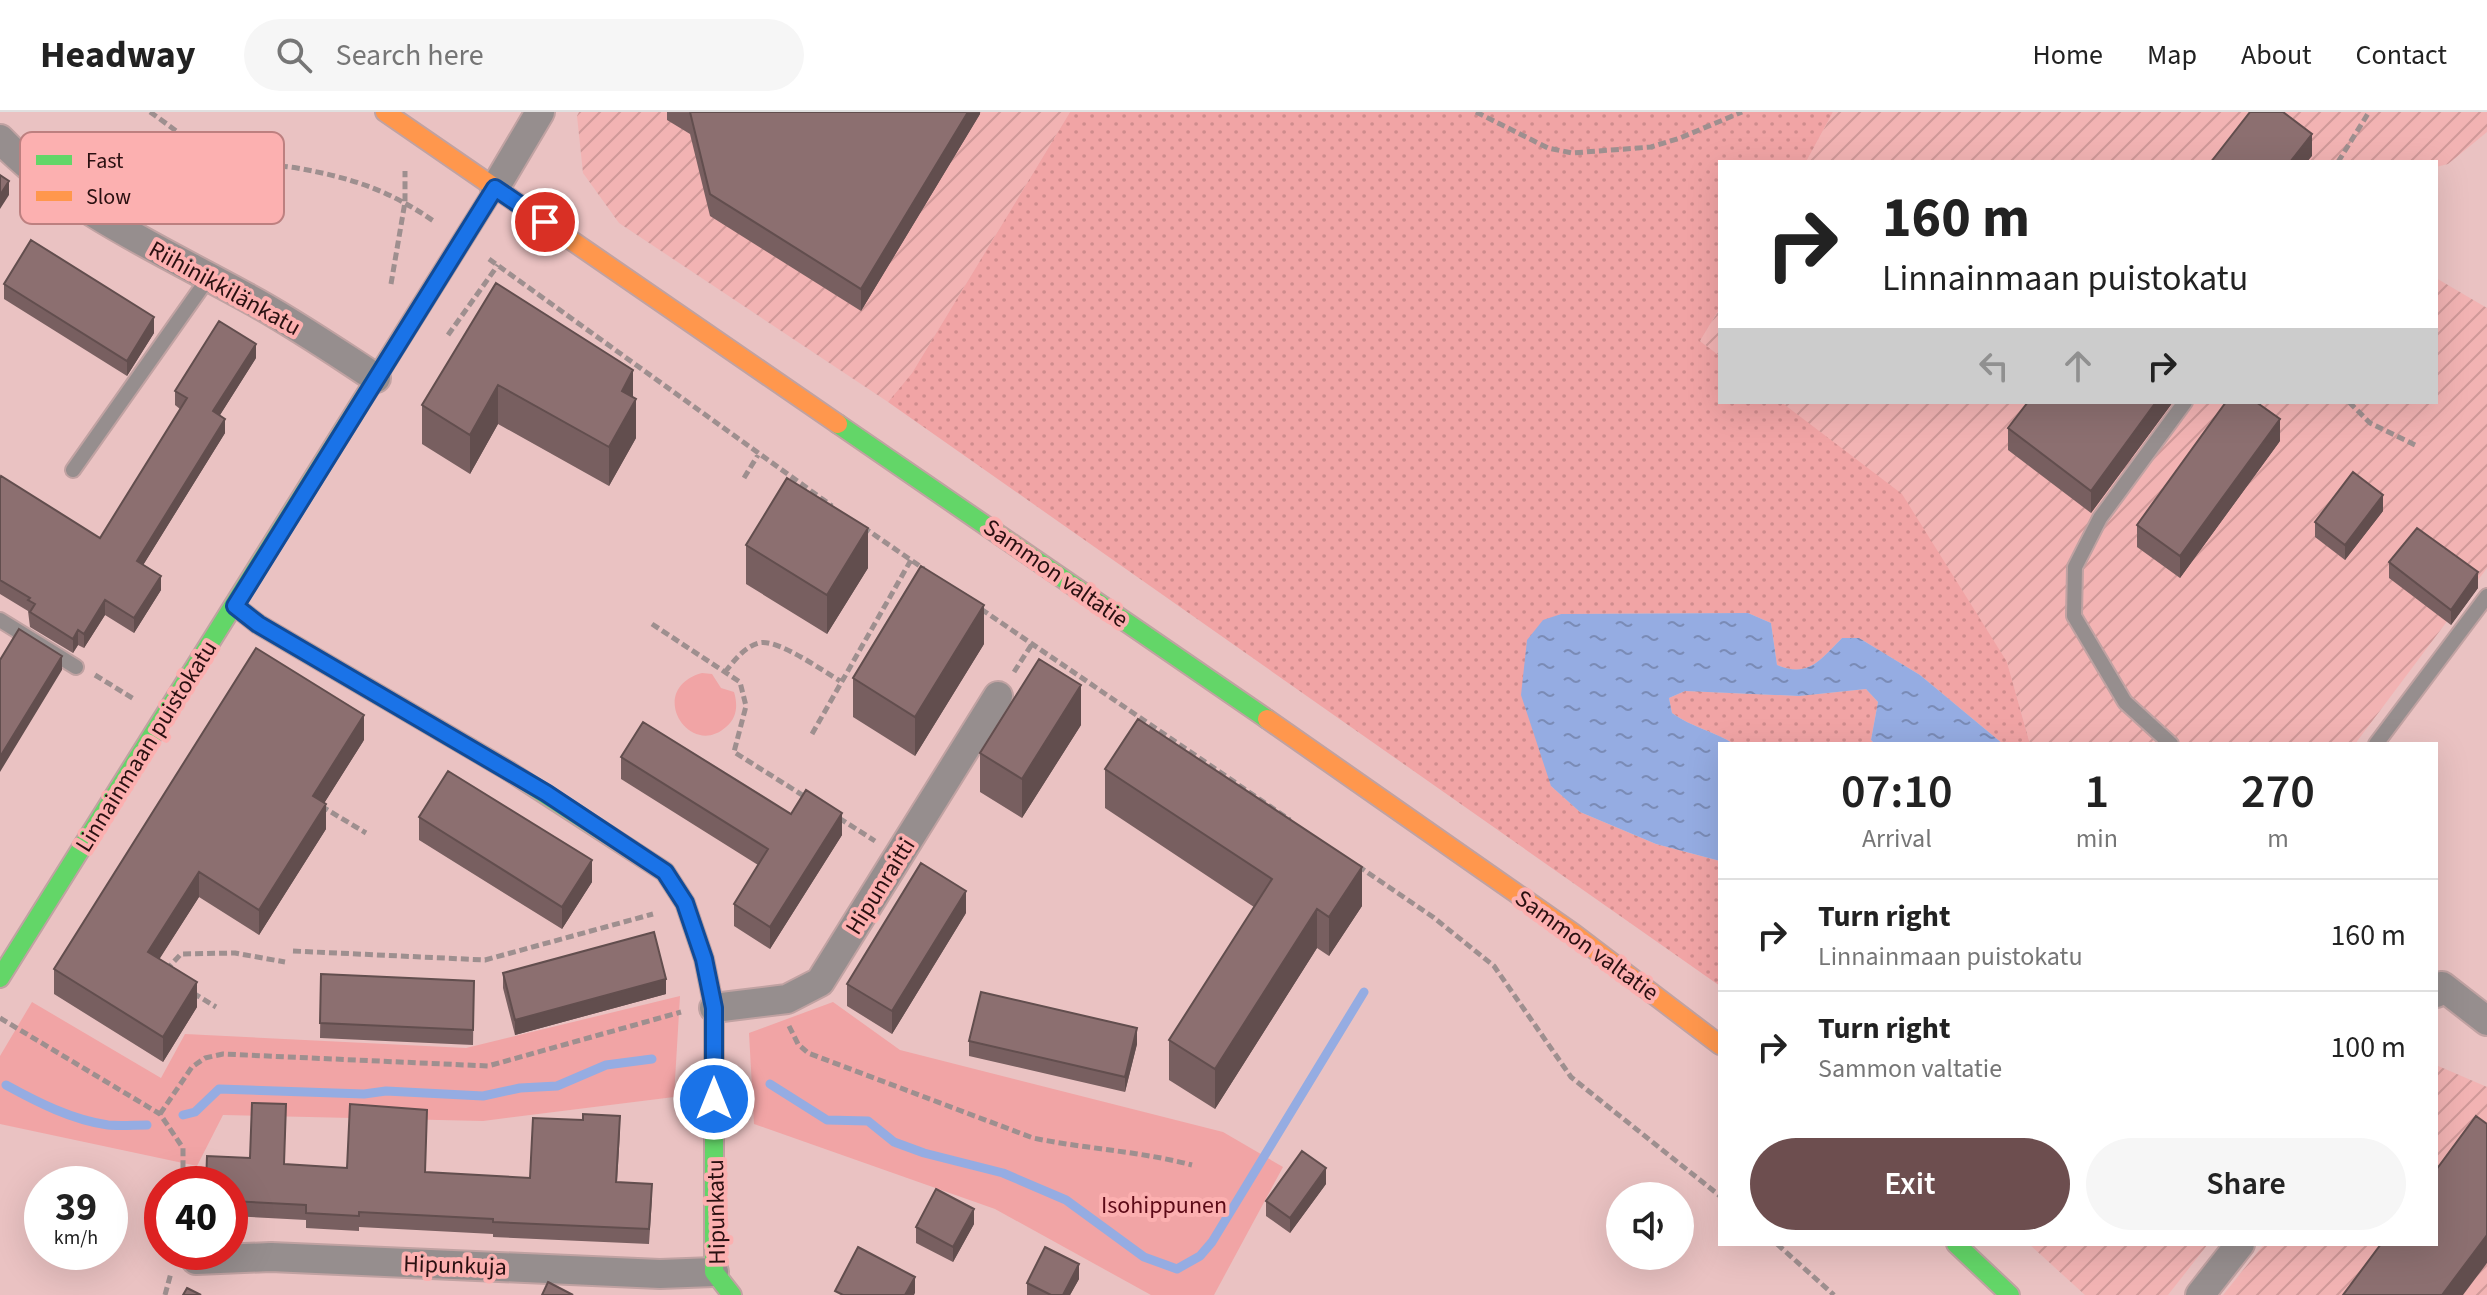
<!DOCTYPE html>
<meta charset="utf-8">
<style>
body{margin:0;font-family:"Source Sans 3",sans-serif;background:#f6f6f6;color:#222;height:100vh;display:flex;flex-direction:column;font-size:30px;white-space:nowrap}
*{box-sizing:border-box;margin:0}
p{font-size:26px;color:#767676}
.icon{flex:none;width:44px;height:44px;fill:none;stroke:currentColor;stroke-width:2;stroke-linecap:round;stroke-linejoin:round}
.map{position:relative;flex:1;overflow:hidden}
.panel{position:absolute;left:1718px;top:630px;width:720px;height:504px;display:flex;flex-direction:column;background:#fff;border-radius:0px;box-shadow:0 8px 32px #0002}
.panel>*{flex:none}
.hud{position:absolute;left:1718px;top:48px;width:720px;height:244px;border-radius:0px;box-shadow:0 8px 32px #0002;background:#fff;color:#222;overflow:hidden}
.fabs{position:absolute;left:1606px;top:1070px;display:grid;gap:16px}
.fabs a{display:grid;place-items:center;width:88px;height:88px;border-radius:50%;background:#fff;box-shadow:0 8px 32px #0002;font-size:40px}
.speed{position:absolute;left:24px;top:1054px;display:flex;gap:16px;font-size:40px;font-weight:700;text-align:center}
.speed>*{display:grid;place-content:center;width:104px;height:104px;border-radius:50%;background:#fff;box-shadow:0 8px 32px #0002;line-height:1}
.speed small{font-size:20px;font-weight:400}
.speed .limit{border:12px solid #d22;background:#fff;color:#111}
.pin{position:absolute;display:grid;place-items:center;width:68px;height:68px;color:#fff;margin:-34px;border:4px solid #fff;border-radius:50%;box-shadow:0 2px 8px #0007}
.me{position:absolute;width:88px;margin:-44px;rotate:0deg;stroke-linejoin:round;filter:drop-shadow(0 0 6px #0008)}
.turn{display:flex;align-items:center;gap:28px;height:168px;padding:0 32px;font-size:36px}
.turn .icon{width:104px;height:104px;stroke-width:2.5}
.turn b{display:block;font-size:56px;line-height:68px}
.lanes{display:flex;align-items:center;height:76px;padding:0 32px;background:#0003;justify-content:center;gap:40px;direction:ltr}
.lanes .off{opacity:.35}
.eta{display:flex;justify-content:space-evenly;align-items:center;height:136px;text-align:center}
.eta b{font-size:48px;font-weight:600;line-height:56px}
.action{display:flex;gap:16px;margin-top:auto;padding:16px 32px}
.action a{flex:1;height:92px;border-radius:48px;background:#6d4e4f;color:#fff;font-size:32px;font-weight:600;line-height:92px;text-align:center}
.action a+a{background:#f6f6f6;color:#222}
ul{padding:0;list-style:none}
li{display:flex;align-items:center;gap:24px;height:112px;padding:0 32px;border-top:2px solid #e0e0e0}
li div{flex:1}
li b{display:block;font-size:30px}
li em{font-style:normal}
header{display:flex;align-items:center;gap:48px;box-sizing:border-box;height:112px;padding:0 40px;background:#fff;border-bottom:2px solid #e0e0e0}
header strong{font-size:38px}
nav{display:flex;gap:44px;margin-inline-start:auto;font-size:28px}
.search{width:560px;height:72px;background:#f6f6f6;display:flex;align-items:center;gap:20px;box-sizing:border-box;padding:0 28px;border-radius:44px;color:#767676;font-size:30px}
.map>svg:first-child{display:block}
</style>
<header>
<strong>Headway</strong>
<div class="search"><svg class="icon" aria-label="search" viewBox="0 0 24 24"><circle cx="10" cy="10" r="6"/><path d="M15 15l6 6"/></svg>Search here</div>
<nav><a>Home</a><a>Map</a><a>About</a><a>Contact</a></nav>
</header>
<div class="map">
<svg width="2487" height="1183" viewBox="0 0 2487 1183">
<defs>
<pattern id="industrial-furrows" width="10" height="10" patternUnits="userSpaceOnUse" patternTransform="scale(2)"><rect width="10" height="10" fill="#f2b3b3"/><path d="M-1 1l2-2M0 10L10 0M9 11l2-2" fill="none" stroke="#d09999"/></pattern>
<pattern id="grass-dots" width="8" height="8" patternUnits="userSpaceOnUse" patternTransform="scale(2)"><rect width="8" height="8" fill="#f1a4a5"/><path d="M2 2h.1M6 6h.1" fill="none" stroke="#cf8c8d" stroke-width="1.8" stroke-linecap="round"/></pattern>
<pattern id="water-ripples" width="26" height="14" patternUnits="userSpaceOnUse" patternTransform="scale(2)"><rect width="26" height="14" fill="#95ace2"/><path d="M2 4q2-2 4 0t4 0M15 11q2-2 4 0t4 0" fill="none" stroke="#7a8bb6"/></pattern>
</defs>
<rect width="100%" height="100%" fill="#eac2c2"/>
<!-- industrial -->
<path fill="url(#industrial-furrows)" d="M 579,0 L 1070,0 L 912,261 L 888,290 L 619,111 L 583,61 L 577,4 Z
M 1833,0 L 2487,0 L 2487,20 L 2448,52 L 2436,55 L 2436,50 L 1806,50 Z
M 2436,166 L 2487,196 L 2487,456 L 2355,632 L 2030,632 L 2007,550 L 1781,290 L 2436,290 Z
M 1720,196 L 1720,244 L 1700,229 Z
M 2436,953 L 2487,975 L 2487,1183 L 2223,1183 L 2264,1132 L 2436,1132 Z
M 2029,1132 L 2208,1132 L 2168,1183 L 2085,1183 Z"/>
<!-- grass -->
<path fill="url(#grass-dots)" d="M 1070,0 L 1833,0 L 1806,50 L 1720,50 L 1720,196 L 1700,229 L 1720,244 L 1720,290 L 1781,290 L 1902,382 L 2007,550 L 2030,632 L 2003,632 L 1920,563 L 1859,526 L 1842,526 C 1820,548 1809,566 1777,553 L 1771,511 L 1748,501 L 1561,502 L 1543,509 L 1551,674 L 1580,700 L 1656,732 L 1720,749 L 1720,874 L 888,290 L 912,261 Z
M 1866,577 L 1878,590 L 1871,628 L 1875,632 L 1734,632 C 1714,619 1691,615 1672,601 L 1669,586 L 1685,579 L 1799,584 Z"/>
<!-- park -->
<path fill="#f1a4a5" d="M 702,561 L 712,562 L 721,576 L 734,580 C 738,593 737,606 726,615 C 689,648 645,577 702,561 Z
M 680,884 L 674,985 L 483,1009 L 223,1003 L 197,1054 L 0,1012 L 0,944 L 32,890 L 161,966 L 185,922 L 466,936 Z
M 833,890 L 900,938 L 1223,1020 L 1283,1055 L 1214,1183 L 1151,1183 L 995,1097 L 754,1012 L 749,921 Z"/>
<!-- water -->
<path fill="url(#water-ripples)" d="M 1748,501 L 1771,511 L 1777,553 C 1809,566 1820,548 1842,526 L 1859,526 L 1920,563 L 2003,632 L 1875,632 L 1871,628 L 1878,590 L 1866,577 L 1799,584 L 1685,579 L 1669,586 L 1672,601 C 1691,615 1714,619 1734,632 L 1720,632 L 1720,749 L 1656,732 L 1580,700 L 1551,674 L 1521,583 L 1527,528 L 1543,508 L 1561,502 Z"/>
<g fill="none" stroke-linecap="round" stroke-linejoin="round">
<!-- stream -->
<path stroke="#95ace2" stroke-width="9" d="M 770,972 L 827,1008 L 868,1009 L 894,1030 L 924,1041 L 1003,1061 L 1066,1088 L 1144,1145 L 1177,1157 L 1200,1144 L 1212,1130 L 1364,880
M 6,973 C 37,990 72,1008 108,1013 C 120,1014 134,1013 147,1013
M 183,1003 L 195,1000 L 219,977 L 364,982 L 386,979 L 483,984 L 520,976 L 557,974 L 606,953 L 652,947"/>
<defs>
<path id="lane" d="M 73,358 L 209,165
M 0,508 L 76,555
M 2171,632 L 2125,590 L 2074,504 L 2075,455 L 2100,406 L 2185,290
M 2376,632 L 2487,484"/>
<path id="street" d="M 0,27 C 67,97 163,139 246,185 C 291,209 333,238 376,266
M 495,76 L 540,0
M 2436,881 L 2442,874 L 2487,909
M 714,896 L 787,887 L 820,870 L 998,584
M 196,1148 L 271,1145 L 660,1162 L 714,1160
M 2200,1183 L 2240,1132"/>
<path id="fast" d="M 838,312 L 1267,607
M 509,659 L 665,760 L 685,791 L 704,847 L 714,896 L 714,1160 L 732,1183
M 0,866 L 495,76
M 1956,1132 L 2010,1183"/>
<path id="slow" d="M 385,0 L 838,312
M 235,494 L 258,512 L 509,659
M 1267,607 L 1573,821 L 1720,933"/>
</defs>
<!-- lane casing -->
<use href="#lane" stroke="#c0a2a2" stroke-width="18"/>
<!-- street casing -->
<use href="#street" stroke="#c0a2a2" stroke-width="32"/>
<!-- fast casing -->
<use href="#fast" stroke="#c0a2a2" stroke-width="22"/>
<!-- slow casing -->
<use href="#slow" stroke="#c0a2a2" stroke-width="22"/>
<!-- path -->
<path stroke="#9e8f8f" stroke-width="5" stroke-dasharray="8 4" stroke-linecap="butt" d="M 150,0 C 171,14 194,35 218,44 C 244,53 270,52 297,56 C 352,66 389,78 435,110
M 1476,0 L 1548,36 L 1572,41 L 1651,35 L 1680,26 L 1742,0
M 2338,50 L 2369,0
M 489,147 L 832,394
M 391,172 L 405,90 L 405,59
M 448,223 L 498,153
M 2349,290 L 2370,311 L 2415,333
M 744,366 L 758,343
M 863,415 L 924,457
M 981,497 L 1290,708
M 652,512 L 740,570 L 746,594 L 734,640 L 807,686
M 725,560 C 734,549 744,535 759,531 C 777,526 823,559 840,569
M 1014,560 L 1032,532
M 95,563 L 134,587
M 812,622 L 911,448
M 321,694 L 366,721
M 839,706 L 875,729
M 1358,754 L 1433,805 L 1494,854 L 1571,965 L 1720,1084
M 293,839 L 485,848 L 653,802
M 166,858 L 181,842 L 235,841 L 285,850
M 193,881 L 216,895
M 0,906 L 160,1002 L 183,1036 L 183,1072
M 789,914 L 798,932 L 808,941 L 1033,1026 C 1086,1037 1139,1039 1192,1053
M 160,1002 L 192,955 L 205,946 L 223,942 L 488,954 L 681,900
M 1777,1132 L 1834,1183
M 165,1183 L 171,1161"/>
<!-- lane -->
<use href="#lane" stroke="#968e8e" stroke-width="14"/>
<!-- street -->
<use href="#street" stroke="#968e8e" stroke-width="28"/>
<!-- fast -->
<use href="#fast" stroke="#63d668" stroke-width="18"/>
<!-- slow -->
<use href="#slow" stroke="#ff974d" stroke-width="18"/>
</g>
<!-- wall -->
<path fill="#785f60" d="M 667,0 L 980,0 L 980,2 L 861,199 L 710,104 L 690,22 L 667,8 Z
M 496,171 L 633,285 L 636,326 L 609,374 L 498,312 L 470,362 L 422,332 L 422,293 Z
M 4,172 L 154,221 L 127,264 L 4,187 Z
M 256,246 L 220,303 L 225,321 L 143,453 L 161,478 L 134,521 L 105,503 L 84,536 L 78,533 L 73,541 L 30,515 L 28,499 L 0,482 L 0,366 L 100,426 L 180,297 L 175,293 L 175,279 Z
M 2028,290 L 2173,290 L 2091,401 L 2008,338 L 2008,316 Z
M 2280,329 L 2180,466 L 2137,435 L 2137,413 Z
M 2383,399 L 2345,448 L 2315,425 L 2315,410 Z
M 746,433 L 868,456 L 827,522 L 746,472 Z
M 2389,450 L 2478,476 L 2451,513 L 2389,466 Z
M 984,532 L 915,644 L 853,605 L 853,566 Z
M 1081,613 L 1022,706 L 980,680 L 980,641 Z
M 364,628 L 324,691 L 326,717 L 259,823 L 199,785 L 159,847 L 197,895 L 163,950 L 54,882 L 54,857 Z
M 621,645 L 791,702 L 842,723 L 770,837 L 734,814 L 734,792 L 758,753 L 621,667 Z
M 1105,657 L 1362,794 L 1329,844 L 1317,836 L 1215,997 L 1169,968 L 1169,928 L 1254,795 L 1105,696 Z
M 419,705 L 592,770 L 562,817 L 419,728 Z
M 966,801 L 892,922 L 847,894 L 847,872 Z
M 503,861 L 666,882 L 515,923 L 503,876 Z
M 321,862 L 474,869 L 473,933 L 320,926 Z
M 969,929 L 1137,932 L 1125,980 L 969,944 Z
M 286,1007 L 284,1052 L 530,1066 L 620,1019 L 617,1070 L 652,1087 L 649,1132 L 493,1125 L 493,1122 L 359,1115 L 359,1119 L 306,1116 L 306,1108 L 230,1104 L 230,1072 L 250,1046 Z
M 1326,1072 L 1290,1121 L 1266,1104 L 1266,1089 Z
M 974,1112 L 953,1150 L 916,1131 L 916,1115 Z
M 1079,1167 L 1070,1183 L 1027,1183 L 1027,1171 Z"/>
<!-- shaded-wall -->
<path fill="#624e4e" d="M 968,0 L 980,0 L 980,2 L 861,199 L 861,177 Z
M 2312,22 L 2312,44 L 2307,50 L 2290,50 Z
M 9,69 L 9,83 L 0,97 L 0,83 Z
M 154,205 L 154,221 L 127,264 L 127,249 Z
M 256,232 L 256,246 L 213,314 L 213,299 Z
M 633,258 L 633,293 L 636,287 L 636,326 L 609,374 L 609,335 L 622,279 Z
M 498,273 L 498,312 L 470,362 L 470,323 Z
M 2156,290 L 2173,290 L 2091,401 L 2091,379 Z
M 225,307 L 225,321 L 137,463 L 137,449 Z
M 2280,307 L 2280,329 L 2180,466 L 2180,444 Z
M 2383,383 L 2383,399 L 2345,448 L 2345,433 Z
M 868,416 L 868,456 L 827,522 L 827,483 Z
M 2478,460 L 2478,476 L 2451,513 L 2451,498 Z
M 161,464 L 161,478 L 134,521 L 134,506 Z
M 105,488 L 105,503 L 84,536 L 84,522 Z
M 984,493 L 984,532 L 915,644 L 915,605 Z
M 78,518 L 78,533 L 73,541 L 73,527 Z
M 62,544 L 62,558 L 0,660 L 0,645 Z
M 1081,573 L 1081,613 L 1022,706 L 1022,667 Z
M 364,603 L 364,628 L 313,709 L 313,684 Z
M 326,692 L 326,717 L 259,823 L 259,798 Z
M 842,701 L 842,723 L 770,837 L 770,815 Z
M 592,748 L 592,770 L 562,817 L 562,795 Z
M 1362,755 L 1362,794 L 1329,844 L 1329,805 Z
M 199,760 L 199,785 L 148,865 L 148,840 Z
M 966,779 L 966,801 L 892,922 L 892,899 Z
M 1317,797 L 1317,836 L 1215,997 L 1215,957 Z
M 666,867 L 666,882 L 515,923 L 515,908 Z
M 197,870 L 197,895 L 163,950 L 163,925 Z
M 1137,916 L 1137,932 L 1125,980 L 1125,965 Z
M 1326,1056 L 1326,1072 L 1290,1121 L 1290,1106 Z
M 974,1097 L 974,1112 L 953,1150 L 953,1135 Z
M 2487,1123 L 2487,1151 L 2463,1183 L 2442,1183 Z
M 1079,1152 L 1079,1167 L 1070,1183 L 1063,1183 Z
M 915,1165 L 915,1181 L 914,1183 L 905,1183 Z"/>
<!-- building -->
<path fill="#8c6f70" stroke="#624e4e" stroke-width="2" d="M 690,0 L 968,0 L 861,177 L 710,82 Z
M 2250,0 L 2283,0 L 2312,22 L 2290,50 L 2211,50 Z
M 0,63 L 9,69 L 0,83 Z
M 31,128 L 154,205 L 127,249 L 4,172 Z
M 496,171 L 633,258 L 622,279 L 636,287 L 609,335 L 498,273 L 470,323 L 422,293 Z
M 219,209 L 256,232 L 213,299 L 225,307 L 137,449 L 161,464 L 134,506 L 105,488 L 84,522 L 78,518 L 73,527 L 30,500 L 35,492 L 28,488 L 30,486 L 0,468 L 0,366 L 1,364 L 100,426 L 187,286 L 175,279 Z
M 2028,290 L 2156,290 L 2091,379 L 2008,316 Z
M 2226,290 L 2256,290 L 2280,307 L 2180,444 L 2137,413 Z
M 2353,360 L 2383,383 L 2345,433 L 2315,410 Z
M 787,366 L 868,416 L 827,483 L 746,433 Z
M 2417,416 L 2478,460 L 2451,498 L 2389,450 Z
M 921,454 L 984,493 L 915,605 L 853,566 Z
M 19,517 L 62,544 L 0,645 L 0,548 Z
M 256,536 L 364,603 L 313,684 L 326,692 L 259,798 L 199,760 L 148,840 L 197,870 L 163,925 L 54,857 Z
M 1039,547 L 1081,573 L 1022,667 L 980,641 Z
M 1138,607 L 1362,755 L 1329,805 L 1317,797 L 1215,957 L 1169,928 L 1272,767 L 1105,657 Z
M 643,610 L 791,702 L 806,678 L 842,701 L 770,815 L 734,792 L 768,737 L 621,645 Z
M 448,659 L 592,748 L 562,795 L 419,705 Z
M 921,751 L 966,779 L 892,899 L 847,872 Z
M 654,820 L 666,867 L 515,908 L 503,861 Z
M 321,862 L 474,869 L 473,918 L 320,911 Z
M 981,880 L 1137,916 L 1125,965 L 969,929 Z
M 252,991 L 286,992 L 284,1052 L 347,1056 L 350,992 L 427,998 L 425,1060 L 530,1066 L 533,1006 L 583,1008 L 583,1002 L 620,1004 L 616,1070 L 652,1072 L 649,1117 L 493,1110 L 493,1107 L 359,1100 L 359,1104 L 306,1101 L 306,1093 L 230,1089 L 230,1072 L 206,1072 L 207,1044 L 250,1046 Z
M 2476,1004 L 2487,1012 L 2487,1123 L 2442,1183 L 2343,1183 L 2381,1132 L 2436,1132 L 2436,1058 Z
M 1302,1039 L 1326,1056 L 1290,1106 L 1266,1089 Z
M 936,1077 L 974,1097 L 953,1135 L 916,1115 Z
M 858,1135 L 915,1165 L 905,1183 L 843,1183 L 835,1179 Z
M 1045,1135 L 1079,1152 L 1063,1183 L 1051,1183 L 1027,1171 Z
M 548,1170 L 573,1183 L 542,1183 Z
M 187,1176 L 201,1183 L 183,1183 Z"/>
<g fill="none" stroke-linecap="round" stroke-linejoin="round">
<defs>
<path id="route" d="M 545,110 L 495,76 L 235,494 L 258,512 L 546,681 L 665,760 L 685,791 L 704,847 L 714,896 L 714,987"/>
</defs>
<!-- route casing -->
<use href="#route" stroke="#114b97" stroke-width="20"/>
<!-- route -->
<use href="#route" stroke="#1a73e8" stroke-width="14"/>
</g>
<g text-anchor="middle" stroke-width="8" stroke-linejoin="round" paint-order="stroke">
<!-- street labels -->
<g font-size="24" fill="#2a1011" stroke="#fcb0b0">
<text transform="translate(225 176) rotate(29)" y="8">Riihinikkilänkatu</text>
<text transform="translate(1056 461) rotate(35)" y="8">Sammon valtatie</text>
<text transform="translate(146 634) rotate(-58)" y="8">Linnainmaan puistokatu</text>
<text transform="translate(880 774) rotate(-58)" y="8">Hipunraitti</text>
<text transform="translate(1587 833) rotate(36)" y="8">Sammon valtatie</text>
<text transform="translate(716 1100) rotate(-91)" y="8">Hipunkatu</text>
<text transform="translate(455 1153) rotate(2)" y="8">Hipunkuja</text>
</g>
<!-- park labels -->
<g font-size="24" fill="#5c0a17" stroke="#fcb0b0">
<text x="1164" y="1101">Isohippunen</text>
</g>
</g>
<!-- legend -->
<rect x="20" y="20" width="264" height="92" rx="12" fill="#fcb0b0" stroke="#bd8080" stroke-width="2"/>
<rect x="36" y="43" width="36" height="10" fill="#63d668"/>
<rect x="36" y="79" width="36" height="10" fill="#ff974d"/>
<g font-size="22" fill="#2a1011">
<text x="86" y="56">Fast</text>
<text x="86" y="92">Slow</text>
</g>
</svg>
<div class="fabs">
<a><svg class="icon" aria-label="sound" viewBox="0 0 24 24"><path d="M4 9h4l5-4v14l-5-4H4zM17 9q2 3 0 6"/></svg></a>
</div>
<div class="speed"><div>39<small>km/h</small></div><div class="limit">40</div></div>
<div class="pin" style="left:545px;top:110px;background:#d93025"><svg class="icon" aria-label="arrive" viewBox="0 0 24 24"><path d="M6 21V4h12l-3 4 3 4H6"/></svg></div>
<svg class="me" style="left:714px;top:987px" viewBox="-20 -20 40 40"><circle r="17" fill="#1a73e8" stroke="#fff" stroke-width="3"/><path d="M0-11L8 9 0 5-8 9z" fill="#fff"/></svg>
<div class="hud">
<div class="turn"><svg class="icon" aria-label="right" viewBox="0 0 24 24"><path d="M7 20v-9h11M14 6l5 5-5 5"/></svg><div><b>160 m</b>Linnainmaan puistokatu</div></div>
<div class="lanes"><svg class="icon off" aria-label="left" viewBox="0 0 24 24"><path d="M17 20v-9H6M10 6l-5 5 5 5"/></svg><svg class="icon off" aria-label="ahead" viewBox="0 0 24 24"><path d="M12 20V5M6 11l6-6 6 6"/></svg><svg class="icon" aria-label="right" viewBox="0 0 24 24"><path d="M7 20v-9h11M14 6l5 5-5 5"/></svg></div>
</div>
<section class="panel">
<div class="eta">
<div><b>07:10</b><p>Arrival</p></div>
<div><b>1</b><p>min</p></div>
<div><b>270</b><p>m</p></div>
</div>
<ul>
<li><svg class="icon" aria-label="right" viewBox="0 0 24 24"><path d="M7 20v-9h11M14 6l5 5-5 5"/></svg><div><b>Turn right</b><p>Linnainmaan puistokatu</p></div><em>160 m</em></li>
<li><svg class="icon" aria-label="right" viewBox="0 0 24 24"><path d="M7 20v-9h11M14 6l5 5-5 5"/></svg><div><b>Turn right</b><p>Sammon valtatie</p></div><em>100 m</em></li>
</ul>
<div class="action"><a>Exit</a><a>Share</a></div>
</section>
</div>
